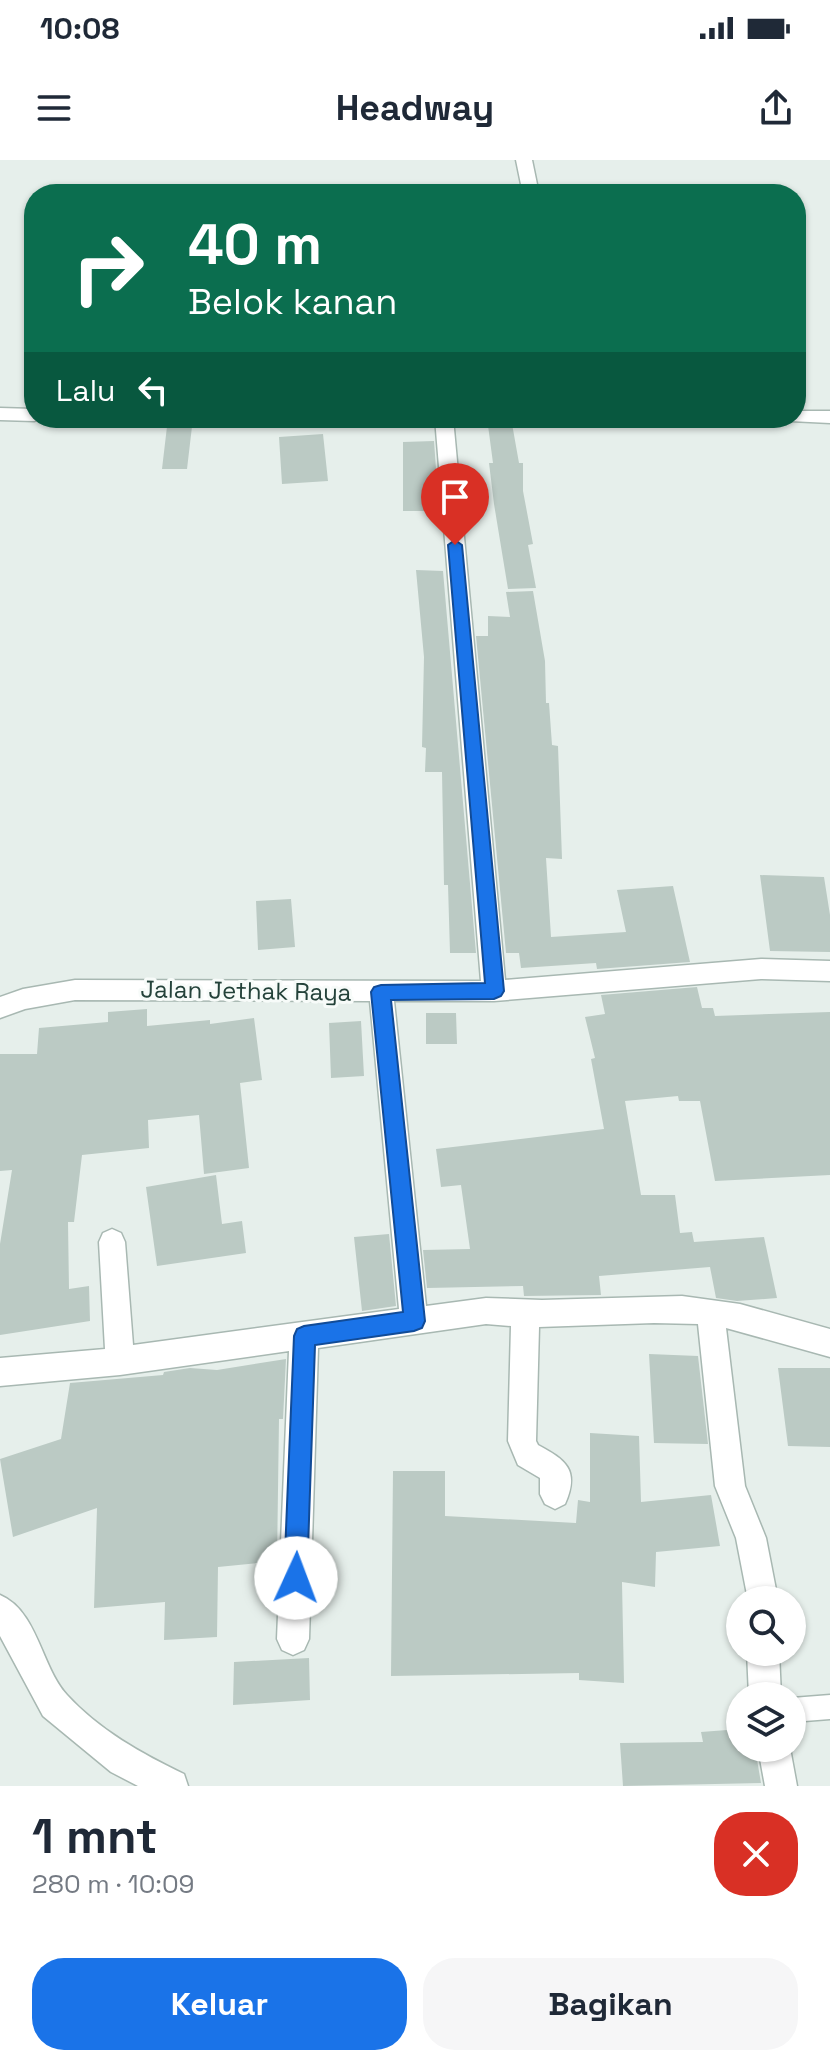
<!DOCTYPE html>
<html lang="id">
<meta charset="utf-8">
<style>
body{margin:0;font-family:"Space Grotesk",sans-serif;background:#f6f6f7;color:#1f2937;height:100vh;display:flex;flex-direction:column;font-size:30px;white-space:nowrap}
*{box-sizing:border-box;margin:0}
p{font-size:26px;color:#747a83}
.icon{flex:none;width:44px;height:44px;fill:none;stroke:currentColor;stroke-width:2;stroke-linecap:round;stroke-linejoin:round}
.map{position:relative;height:1626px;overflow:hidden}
.side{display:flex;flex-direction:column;background:#fff;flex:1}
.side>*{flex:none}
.guide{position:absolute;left:24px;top:24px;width:782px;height:244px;border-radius:32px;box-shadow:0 2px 6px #0004;background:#0b6e4f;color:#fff;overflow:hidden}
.tools{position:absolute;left:726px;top:1426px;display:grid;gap:16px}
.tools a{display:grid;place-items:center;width:80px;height:80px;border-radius:50%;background:#fff;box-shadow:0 2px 6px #0004;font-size:40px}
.pin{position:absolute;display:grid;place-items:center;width:68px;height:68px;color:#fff;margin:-82px -34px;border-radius:50% 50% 50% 0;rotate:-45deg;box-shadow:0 0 8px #0007}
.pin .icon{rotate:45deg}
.me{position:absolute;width:88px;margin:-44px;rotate:2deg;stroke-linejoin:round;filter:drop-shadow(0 0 6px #0008)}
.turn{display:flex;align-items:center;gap:28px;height:168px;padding:0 32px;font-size:36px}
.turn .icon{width:104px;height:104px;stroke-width:2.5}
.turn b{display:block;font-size:56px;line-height:68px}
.then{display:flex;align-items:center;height:76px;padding:0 32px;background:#0003;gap:16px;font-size:30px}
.round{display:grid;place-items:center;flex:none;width:84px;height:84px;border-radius:32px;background:#f6f6f7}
.head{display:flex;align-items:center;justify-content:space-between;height:136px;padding:0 32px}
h1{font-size:48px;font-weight:700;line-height:60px}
.cta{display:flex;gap:16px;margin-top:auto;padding:16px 32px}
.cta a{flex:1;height:92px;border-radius:32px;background:#1a73e8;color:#fff;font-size:32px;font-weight:700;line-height:92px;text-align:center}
.cta a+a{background:#f6f6f7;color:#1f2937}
.status{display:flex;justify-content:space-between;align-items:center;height:56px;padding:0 40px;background:#fff;direction:ltr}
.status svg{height:22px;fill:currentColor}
header{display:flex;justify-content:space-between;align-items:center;height:104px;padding:0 32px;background:#fff;font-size:36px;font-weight:700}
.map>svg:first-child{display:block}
</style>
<div class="status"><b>10:08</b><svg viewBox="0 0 49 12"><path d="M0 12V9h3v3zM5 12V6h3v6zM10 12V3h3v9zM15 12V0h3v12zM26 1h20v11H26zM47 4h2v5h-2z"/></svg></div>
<header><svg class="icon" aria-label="menu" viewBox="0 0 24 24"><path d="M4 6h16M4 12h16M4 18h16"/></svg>Headway<svg class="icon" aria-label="share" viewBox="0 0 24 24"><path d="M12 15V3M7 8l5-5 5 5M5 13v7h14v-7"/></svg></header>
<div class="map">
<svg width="830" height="1626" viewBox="0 0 830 1626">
<rect width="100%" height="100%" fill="#e6efeb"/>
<!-- building -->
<path fill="#bbcac4" d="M 168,258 L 193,258 L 187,309 L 162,309 Z
M 487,258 L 511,258 L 519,303 L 523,303 L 523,331 L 533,384 L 528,385 L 536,428 L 508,429 L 494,344 L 489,303 L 493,303 Z
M 323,274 L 328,321 L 282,324 L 279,277 Z
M 434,281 L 439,351 L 403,351 L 403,282 Z
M 416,410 L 443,411 L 476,793 L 450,793 L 448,725 L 444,725 L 442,612 L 425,612 L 426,588 L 422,587 L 424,497 Z
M 533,431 L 545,501 L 546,543 L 549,543 L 552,585 L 558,586 L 562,699 L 546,698 L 551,777 L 626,772 L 617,730 L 673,726 L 690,802 L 597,809 L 596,803 L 521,808 L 519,793 L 506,793 L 476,476 L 488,476 L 488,456 L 510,457 L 506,432 Z
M 760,715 L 824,717 L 830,755 L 830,792 L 770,791 Z
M 291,739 L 295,787 L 258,790 L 256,741 Z
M 697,827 L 702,848 L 713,848 L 715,856 L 830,852 L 830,1015 L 715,1021 L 700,941 L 679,941 L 678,936 L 625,941 L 641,1035 L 675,1035 L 680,1073 L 692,1072 L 694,1082 L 764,1077 L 777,1138 L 737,1141 L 716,1138 L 710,1107 L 599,1116 L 601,1135 L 524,1136 L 523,1126 L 427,1128 L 423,1090 L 470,1089 L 461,1025 L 441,1027 L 436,989 L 604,969 L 591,899 L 595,898 L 585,857 L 605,854 L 601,835 Z
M 147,849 L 147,866 L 210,860 L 210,864 L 254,858 L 262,920 L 240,923 L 249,1008 L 204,1014 L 199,955 L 148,960 L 149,988 L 82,995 L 74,1062 L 68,1062 L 69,1129 L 89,1126 L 90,1161 L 0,1175 L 0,1084 L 12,1010 L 0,1011 L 0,894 L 37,894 L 39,868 L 108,862 L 108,852 Z
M 426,853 L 456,853 L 457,884 L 426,884 Z
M 361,861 L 364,916 L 331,918 L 329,863 Z
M 216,1015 L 222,1064 L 242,1061 L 246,1093 L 157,1106 L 146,1027 Z
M 389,1074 L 396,1146 L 362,1151 L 354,1077 Z
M 649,1194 L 698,1196 L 708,1284 L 654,1283 Z
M 286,1199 L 283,1259 L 279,1259 L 277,1401 L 218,1407 L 217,1477 L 164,1480 L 165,1442 L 94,1448 L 97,1348 L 13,1377 L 0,1299 L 61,1279 L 70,1223 L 163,1215 L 164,1212 L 190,1208 L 217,1210 Z
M 778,1208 L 830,1208 L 830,1287 L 788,1286 Z
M 590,1273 L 639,1276 L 641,1342 L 711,1335 L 720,1386 L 656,1392 L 655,1427 L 622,1422 L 624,1523 L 579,1520 L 579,1513 L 391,1516 L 393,1311 L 445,1311 L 445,1356 L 576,1363 L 578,1340 L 590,1342 Z
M 309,1498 L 310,1540 L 233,1545 L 234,1502 Z
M 740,1569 L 740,1588 L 755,1588 L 761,1623 L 623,1626 L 620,1583 L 703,1582 L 701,1572 Z"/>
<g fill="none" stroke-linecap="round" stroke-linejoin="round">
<defs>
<path id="lane" d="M 830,1535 L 830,1559 L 792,1562 L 792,1538 Z"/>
<path id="street" d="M 516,0 L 532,0 L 539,34 L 523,34 Z
M 0,248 L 34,249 L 34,258 L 41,258 L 34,261 L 0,260 Z
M 796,251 L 830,251 L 830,263 L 790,261 L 788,258 L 796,258 Z
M 435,258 L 453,258 L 505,820 L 761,799 L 830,801 L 830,821 L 761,819 L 494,841 L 394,841 L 426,1146 L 486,1138 L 542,1140 L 682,1136 L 740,1144 L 830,1169 L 830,1197 L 726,1168 L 745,1326 L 766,1378 L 778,1440 L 748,1440 L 736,1378 L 715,1326 L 698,1164 L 654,1163 L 539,1167 L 536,1281 L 538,1285 C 566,1300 580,1310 565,1344 L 555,1349 L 545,1344 L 540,1334 L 540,1318 L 518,1305 L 508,1281 L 511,1166 L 486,1164 L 318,1188 L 309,1479 L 304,1490 L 293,1495 L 282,1490 L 277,1479 L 289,1191 L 120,1215 L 0,1226 L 0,1198 L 105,1189 L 99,1082 L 103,1073 L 112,1069 L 121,1073 L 125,1082 L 133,1185 L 399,1149 L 370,841 L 75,840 L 25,849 L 0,858 L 0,837 L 23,829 L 75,820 L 481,821 Z
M 0,1435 C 38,1451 41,1507 67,1535 C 99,1570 142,1594 184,1614 L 188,1626 L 138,1626 L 111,1612 L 43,1556 L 0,1476 Z
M 747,1492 L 779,1492 L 781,1536 L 749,1536 Z
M 758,1588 L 790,1588 L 797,1626 L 765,1626 Z"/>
</defs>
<!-- lane casing -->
<use href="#lane" stroke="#a8b8b2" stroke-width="3"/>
<!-- street casing -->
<use href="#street" stroke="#a8b8b2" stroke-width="3"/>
<!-- lane -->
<use href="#lane" fill="#fff" fill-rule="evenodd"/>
<!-- street -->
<use href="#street" fill="#fff" fill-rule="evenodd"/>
</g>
<!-- route -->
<path fill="#1a73e8" stroke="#114b97" stroke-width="2" d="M 455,380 L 462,385 L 504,831 L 501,836 L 494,839 L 391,840 L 425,1161 L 422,1168 L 414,1171 L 315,1185 L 307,1418 L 304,1426 L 296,1430 L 287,1426 L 284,1418 L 294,1176 L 297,1169 L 304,1166 L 403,1152 L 371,832 L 374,827 L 381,825 L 485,823 L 448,385 Z"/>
<g text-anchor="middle" stroke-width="6" stroke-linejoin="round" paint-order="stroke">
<!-- street labels -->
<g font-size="24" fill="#24423a" stroke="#f7fbf9">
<text transform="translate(246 831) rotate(1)" y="8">Jalan Jethak Raya</text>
</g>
</g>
</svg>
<div class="tools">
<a><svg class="icon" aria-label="search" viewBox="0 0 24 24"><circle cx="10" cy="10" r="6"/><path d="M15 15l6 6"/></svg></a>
<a><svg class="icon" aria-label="layers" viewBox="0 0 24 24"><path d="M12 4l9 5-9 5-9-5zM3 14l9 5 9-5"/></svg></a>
</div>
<div class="pin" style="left:455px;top:385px;background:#d93025"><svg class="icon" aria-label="arrive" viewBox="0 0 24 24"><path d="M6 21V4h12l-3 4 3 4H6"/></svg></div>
<svg class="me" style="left:296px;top:1418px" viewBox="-20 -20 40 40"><circle r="19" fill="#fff"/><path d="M0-13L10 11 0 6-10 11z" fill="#1a73e8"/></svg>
<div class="guide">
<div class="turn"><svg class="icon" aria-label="right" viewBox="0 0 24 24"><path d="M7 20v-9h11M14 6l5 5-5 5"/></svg><div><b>40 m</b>Belok kanan</div></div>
<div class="then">Lalu<svg class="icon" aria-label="left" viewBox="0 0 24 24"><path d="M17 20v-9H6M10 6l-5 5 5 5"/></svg></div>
</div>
</div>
<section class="side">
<div class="head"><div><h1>1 mnt</h1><p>280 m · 10:09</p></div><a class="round" style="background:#d93025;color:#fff"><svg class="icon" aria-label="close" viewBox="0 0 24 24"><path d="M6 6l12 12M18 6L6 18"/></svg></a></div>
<div class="cta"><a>Keluar</a><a>Bagikan</a></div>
</section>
